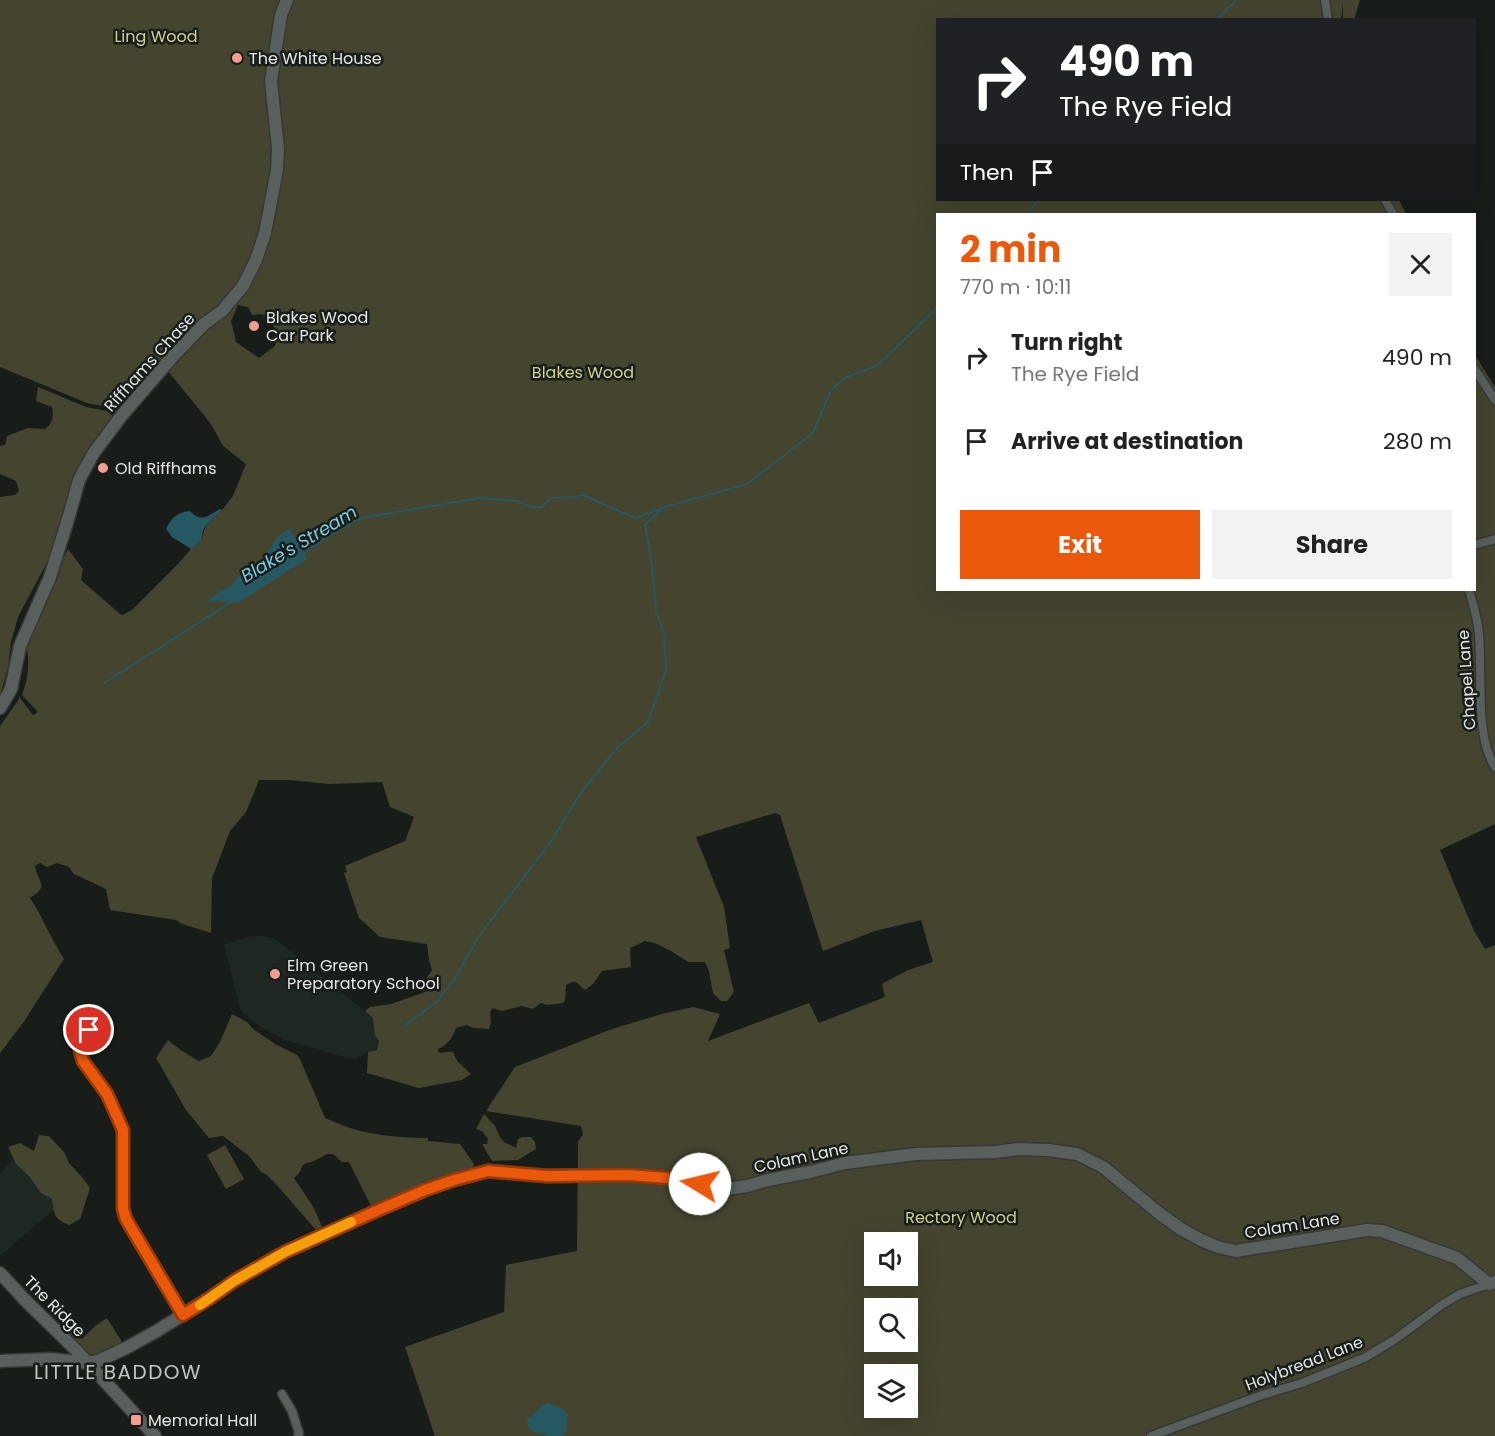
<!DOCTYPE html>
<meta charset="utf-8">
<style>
body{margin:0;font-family:Poppins,sans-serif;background:#f2f2f2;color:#222;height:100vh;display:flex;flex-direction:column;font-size:22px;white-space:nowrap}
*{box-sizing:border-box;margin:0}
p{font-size:20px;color:#767676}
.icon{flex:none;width:33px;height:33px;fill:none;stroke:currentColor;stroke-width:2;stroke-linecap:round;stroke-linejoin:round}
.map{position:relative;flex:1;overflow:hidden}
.sheet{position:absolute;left:936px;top:213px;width:540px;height:378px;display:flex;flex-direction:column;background:#fff;border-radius:0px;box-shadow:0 6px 24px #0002}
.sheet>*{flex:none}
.guide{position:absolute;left:936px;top:18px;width:540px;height:183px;border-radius:0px;box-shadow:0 6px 24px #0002;background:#202124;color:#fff;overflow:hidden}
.controls{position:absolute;left:864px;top:1232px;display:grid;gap:12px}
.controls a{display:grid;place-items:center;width:54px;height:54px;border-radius:0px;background:#fff;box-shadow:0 6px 24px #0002;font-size:30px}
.pin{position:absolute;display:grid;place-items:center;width:51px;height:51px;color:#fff;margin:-26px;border:3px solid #fff;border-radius:50%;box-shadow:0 2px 6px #0007}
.me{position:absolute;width:66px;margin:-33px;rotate:279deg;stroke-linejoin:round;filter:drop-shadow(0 0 4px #0008)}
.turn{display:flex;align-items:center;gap:21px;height:126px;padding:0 24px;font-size:27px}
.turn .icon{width:78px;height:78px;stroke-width:2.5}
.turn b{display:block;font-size:42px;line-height:51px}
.then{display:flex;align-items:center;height:57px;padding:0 24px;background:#0003;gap:12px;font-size:22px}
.round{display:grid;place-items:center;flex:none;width:63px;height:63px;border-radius:0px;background:#f2f2f2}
.summary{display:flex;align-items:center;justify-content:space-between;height:102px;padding:0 24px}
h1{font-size:36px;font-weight:700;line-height:45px;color:#ea580c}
.action{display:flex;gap:12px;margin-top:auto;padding:12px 24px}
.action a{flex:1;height:69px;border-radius:0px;background:#ea580c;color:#fff;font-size:24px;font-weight:700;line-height:69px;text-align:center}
.action a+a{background:#f2f2f2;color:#222}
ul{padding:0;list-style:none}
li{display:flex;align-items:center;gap:18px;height:84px;padding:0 24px}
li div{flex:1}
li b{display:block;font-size:22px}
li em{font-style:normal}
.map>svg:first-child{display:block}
</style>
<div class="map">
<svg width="1495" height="1436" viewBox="0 0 1495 1436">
<rect width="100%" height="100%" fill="#181d1a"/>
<!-- built -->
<path fill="#1d2822" d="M 259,936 L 268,937 L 277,940 L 373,1018 L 375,1034 L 379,1041 L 377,1050 L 368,1052 L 357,1058 L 347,1058 L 282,1039 L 282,1038 L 261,1027 L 244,1014 L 240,1008 L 224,944 L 249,937 Z
M 17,1153 L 60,1204 L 0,1256 L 0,1174 Z"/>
<!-- green -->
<path fill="#44442f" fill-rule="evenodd" d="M 0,0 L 1360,0 L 1354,20 L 1343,19 L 1343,3 L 1341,20 L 938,20 L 938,200 L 1399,200 L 1406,214 L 938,214 L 938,590 L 1474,590 L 1475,355 L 1495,387 L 1495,824 L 1440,850 L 1474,931 L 1485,949 L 1495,945 L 1495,1436 L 435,1436 L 405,1347 L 504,1312 L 506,1265 L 577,1251 L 578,1142 L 583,1134 L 581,1126 L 486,1111 L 515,1067 L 612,1029 L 662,1014 L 693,1007 L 720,1014 L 708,1041 L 809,1003 L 819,1023 L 885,997 L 882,984 L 908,970 L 933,962 L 921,920 L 875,931 L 823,951 L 780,815 L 775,813 L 696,837 L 724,907 L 730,948 L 724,950 L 734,992 L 727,1001 L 721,1001 L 713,993 L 709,971 L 705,962 L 688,962 L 671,951 L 655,943 L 645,941 L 630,948 L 631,967 L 602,971 L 593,984 L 585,990 L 576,982 L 572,982 L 566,985 L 565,1001 L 563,1003 L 547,1005 L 541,1003 L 533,1009 L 522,1006 L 502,1011 L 493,1008 L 490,1012 L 491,1022 L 489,1029 L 473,1028 L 467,1025 L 456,1028 C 452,1038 449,1044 438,1049 L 438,1052 C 442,1054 448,1051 453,1052 L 457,1061 L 471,1074 L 462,1080 L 419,1088 L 367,1073 L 368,1052 L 377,1050 L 379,1041 L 375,1035 L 373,1018 L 365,1011 L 370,1007 L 391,1004 L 431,990 L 431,985 L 426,979 L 432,970 L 429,960 L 427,944 L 380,937 L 359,918 L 344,873 L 347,872 L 345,866 L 347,865 L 405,841 L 414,817 L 390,807 L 382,782 L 329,784 L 290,780 L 259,780 L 246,812 L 230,831 L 212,878 L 211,933 L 182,924 L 176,920 L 110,910 L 106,889 L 74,874 L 69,867 L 57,863 L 47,867 L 40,863 L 35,866 C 37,882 51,885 30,898 C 43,917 51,939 64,959 L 23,1023 L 0,1053 L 0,726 L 18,701 L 20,695 L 20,698 L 33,715 L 38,712 L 22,695 C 27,682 29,669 28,655 C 27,648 25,642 26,634 L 68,549 L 83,569 L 81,580 L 120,614 L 123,615 L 132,610 L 178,564 L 191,549 L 201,541 L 204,530 L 207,524 L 222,510 L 233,496 L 246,464 L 223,446 L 211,424 L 168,371 L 161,365 L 75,481 L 67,496 L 66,514 L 54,549 L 18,617 L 11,642 L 8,668 L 0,696 L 0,497 L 15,495 L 19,491 L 16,481 L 0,474 L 0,446 L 5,445 L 7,436 L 28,428 L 45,429 C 53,423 54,417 52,407 L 36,401 L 38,387 L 86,407 L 107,411 L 114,416 L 111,410 L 112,408 L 87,403 L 0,367 ZM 238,305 L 248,307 L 252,315 L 261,314 L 269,317 C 275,327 277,335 275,346 L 259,358 L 236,342 L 231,321 ZM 874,1242 L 908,1242 L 908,1275 L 874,1275 ZM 874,1308 L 908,1308 L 908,1341 L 874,1341 ZM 874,1374 L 908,1374 L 908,1407 L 874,1407 Z
M 232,1014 L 247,1022 L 253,1029 L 275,1044 L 297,1055 L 300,1059 L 325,1118 C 335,1122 346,1127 357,1130 C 380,1136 404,1138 428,1138 L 428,1141 L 460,1144 L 474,1164 L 473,1168 L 372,1208 L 349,1162 L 342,1162 L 333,1154 L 327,1154 L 312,1162 L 306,1163 L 302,1166 L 300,1172 L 294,1178 L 314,1208 L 322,1227 L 316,1230 L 276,1184 L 267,1175 L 261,1172 L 249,1156 L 223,1136 L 209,1138 L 186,1110 L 156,1058 L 168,1040 L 182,1051 L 199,1061 L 211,1056 L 220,1042 Z
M 484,1114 L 495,1126 L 500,1137 L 504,1142 L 516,1148 L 518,1139 L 522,1137 L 531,1137 L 535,1142 L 536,1149 L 518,1160 L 492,1161 L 482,1144 L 487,1144 L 488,1139 L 482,1131 L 476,1129 Z
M 39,1135 L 49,1136 L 64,1152 L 69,1163 L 81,1176 L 90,1188 L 80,1219 L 69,1225 C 54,1219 54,1214 52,1199 L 41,1193 L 29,1176 L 16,1164 L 8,1147 L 20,1143 L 34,1151 Z
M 225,1145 L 244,1179 L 226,1189 L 207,1155 Z
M 107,1318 L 124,1345 L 93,1357 L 87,1356 L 65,1331 L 67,1328 L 82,1339 L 95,1326 Z"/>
<!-- water -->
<path fill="#265863" d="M 220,509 L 222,510 L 207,524 L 203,530 L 201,541 L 191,549 L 172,537 L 166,529 C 171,518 178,512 190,511 C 202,523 208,516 220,509 Z
M 289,528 L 307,559 L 238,603 L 221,601 L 205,602 L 233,584 L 238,576 C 258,578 267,550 278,537 C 281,534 285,531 289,528 Z
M 547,1403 L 563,1409 L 567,1414 L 566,1432 L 562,1436 L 547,1436 C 537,1430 529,1436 527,1420 L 543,1405 Z"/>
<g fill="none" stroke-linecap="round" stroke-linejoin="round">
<!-- stream -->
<path stroke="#265863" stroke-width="2" d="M 1217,20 L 1236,0
M 1027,214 L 1038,200
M 303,554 L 326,538 L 361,518 L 480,498 L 517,501 L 531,507 L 542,507 L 551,498 L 571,497 L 583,495 L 635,518 L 665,507 L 747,484 L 813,433 L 831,390 L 845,378 L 878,365 L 938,307
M 104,683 L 233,601
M 405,1025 L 437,1002 L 455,978 L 479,936 L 552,840 L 582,791 L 617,748 L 648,722 L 666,670 L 664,633 L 656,611 L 652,566 L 645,525 L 663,508"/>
<defs>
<path id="street" d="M 1325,0 L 1328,20
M 1385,200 L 1393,214
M 1474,368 L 1495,400
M 1474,545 L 1495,539
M 1469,590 C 1472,601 1476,613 1478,626 C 1484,666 1473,733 1495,767
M 89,1030 L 82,1041 L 80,1051 L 83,1061 L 107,1094 L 124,1130 L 123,1209 L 126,1219 L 183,1315
M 282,1394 L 292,1411 L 299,1433 L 298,1436
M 1151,1436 L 1262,1395 L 1302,1383 L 1364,1358 L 1394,1340 L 1443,1304 L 1460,1294 L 1489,1284"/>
<path id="secondary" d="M 0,708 L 11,689 L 20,646 L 50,577 L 69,516 L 79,480 L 93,454 L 122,415 L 173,356 L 204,324 L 222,311 L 243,286 L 256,260 L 265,233 L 277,170 L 278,149 L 271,81 L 281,15 L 287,0
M 0,1273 L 25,1300 L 76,1350 L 155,1436
M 0,1361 L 51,1359 L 87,1363 L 98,1361 L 126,1348 L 155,1332 L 210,1298 L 234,1281 L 285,1252 L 374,1212 L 425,1190 L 454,1180 L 488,1171 L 547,1176 L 629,1175 L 667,1178 L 727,1189 L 747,1186 L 768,1180 L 810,1172 L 845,1163 L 916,1154 L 995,1152 L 1019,1149 L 1048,1150 L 1077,1154 L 1103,1167 L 1160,1214 L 1181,1229 L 1201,1240 L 1218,1247 L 1236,1251 L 1367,1230 L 1382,1231 L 1457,1258 L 1489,1284 L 1495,1282"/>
</defs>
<!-- street casing -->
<use href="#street" stroke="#353836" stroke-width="11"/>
<!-- secondary casing -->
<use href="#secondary" stroke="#353836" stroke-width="15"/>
<!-- street -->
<use href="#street" stroke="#595f5c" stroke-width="8"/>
<!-- secondary -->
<use href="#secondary" stroke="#595f5c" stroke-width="12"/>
</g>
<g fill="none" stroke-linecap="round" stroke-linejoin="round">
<defs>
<path id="route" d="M 89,1030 L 82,1041 L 80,1051 L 83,1061 L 107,1094 L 123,1130 L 123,1209 L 126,1219 L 183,1315 L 210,1298 L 234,1281 L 285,1252 L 374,1212 L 425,1190 L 454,1180 L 488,1171 L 547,1176 L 629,1175 L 667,1178 L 700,1184"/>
</defs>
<!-- route casing -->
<use href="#route" stroke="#983908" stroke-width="15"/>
<!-- route -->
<use href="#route" stroke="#ea580c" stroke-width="10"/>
<!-- slow -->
<path stroke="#f59e0b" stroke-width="10" d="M 200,1305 L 234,1281 L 285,1252 L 351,1222"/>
</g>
<!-- markers -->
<g fill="#f59c93" stroke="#181d1a" stroke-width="2">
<circle cx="237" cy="58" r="6"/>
<circle cx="254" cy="326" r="6"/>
<circle cx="103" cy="468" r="6"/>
<circle cx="275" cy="974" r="6"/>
<rect x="130" y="1414" width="12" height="12" rx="3"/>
</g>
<g text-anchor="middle" stroke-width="5" stroke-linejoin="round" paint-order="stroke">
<!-- park labels -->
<g font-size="16" fill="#d2d08e" stroke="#181d1a">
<text x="156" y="42">Ling Wood</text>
<text x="583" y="378">Blakes Wood</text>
<text x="961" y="1223">Rectory Wood</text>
</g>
<!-- poi labels -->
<g font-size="16" fill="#e3e6e4" stroke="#181d1a" text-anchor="start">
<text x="249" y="64">The White House</text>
<text x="266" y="323">Blakes Wood<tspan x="266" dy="18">Car Park</tspan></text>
<text x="115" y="474">Old Riffhams</text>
<text x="287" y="971">Elm Green<tspan x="287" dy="18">Preparatory School</tspan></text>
<text x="148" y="1426">Memorial Hall</text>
</g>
<!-- street labels -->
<g font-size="16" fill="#e3e6e4" stroke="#181d1a">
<text transform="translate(149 362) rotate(-48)" y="6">Riffhams Chase</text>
<text transform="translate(1466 680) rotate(-94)" y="6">Chapel Lane</text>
<text transform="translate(801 1157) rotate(-12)" y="6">Colam Lane</text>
<text transform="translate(1292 1225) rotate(-9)" y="6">Colam Lane</text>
<text transform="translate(55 1306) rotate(45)" y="6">The Ridge</text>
<text transform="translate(1304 1363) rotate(-21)" y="6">Holybread Lane</text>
</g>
<!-- water labels -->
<g font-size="18" font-style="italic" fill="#78cce0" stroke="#181d1a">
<text transform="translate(299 544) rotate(-31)" y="6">Blake's Stream</text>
</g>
<!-- quarter labels -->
<g font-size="20" letter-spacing="1.5" fill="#bfc5c1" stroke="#181d1a">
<text x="118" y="1379">LITTLE BADDOW</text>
</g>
</g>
</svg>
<div class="controls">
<a><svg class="icon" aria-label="sound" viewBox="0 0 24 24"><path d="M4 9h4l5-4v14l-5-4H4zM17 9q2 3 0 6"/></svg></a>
<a><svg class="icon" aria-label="search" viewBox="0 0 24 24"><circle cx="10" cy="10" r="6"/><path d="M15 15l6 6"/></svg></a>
<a><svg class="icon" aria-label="layers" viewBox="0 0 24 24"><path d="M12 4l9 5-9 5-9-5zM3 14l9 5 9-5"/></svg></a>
</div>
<div class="pin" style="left:89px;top:1030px;background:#d93025"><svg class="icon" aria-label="arrive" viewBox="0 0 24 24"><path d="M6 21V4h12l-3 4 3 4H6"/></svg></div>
<svg class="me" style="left:700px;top:1184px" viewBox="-20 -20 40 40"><circle r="19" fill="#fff"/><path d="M0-13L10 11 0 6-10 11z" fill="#ea580c"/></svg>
<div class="guide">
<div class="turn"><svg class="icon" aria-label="right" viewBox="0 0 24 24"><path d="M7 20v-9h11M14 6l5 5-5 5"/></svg><div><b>490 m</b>The Rye Field</div></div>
<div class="then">Then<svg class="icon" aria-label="arrive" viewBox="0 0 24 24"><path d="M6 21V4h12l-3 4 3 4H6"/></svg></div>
</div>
<section class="sheet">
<div class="summary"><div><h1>2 min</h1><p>770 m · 10:11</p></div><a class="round"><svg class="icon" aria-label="close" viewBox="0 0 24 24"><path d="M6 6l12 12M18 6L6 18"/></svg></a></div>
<ul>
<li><svg class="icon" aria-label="right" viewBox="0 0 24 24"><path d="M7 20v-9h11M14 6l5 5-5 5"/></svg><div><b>Turn right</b><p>The Rye Field</p></div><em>490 m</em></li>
<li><svg class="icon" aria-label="arrive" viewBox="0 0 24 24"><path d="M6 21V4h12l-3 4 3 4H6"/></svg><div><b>Arrive at destination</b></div><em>280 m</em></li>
</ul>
<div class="action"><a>Exit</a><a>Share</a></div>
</section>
</div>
